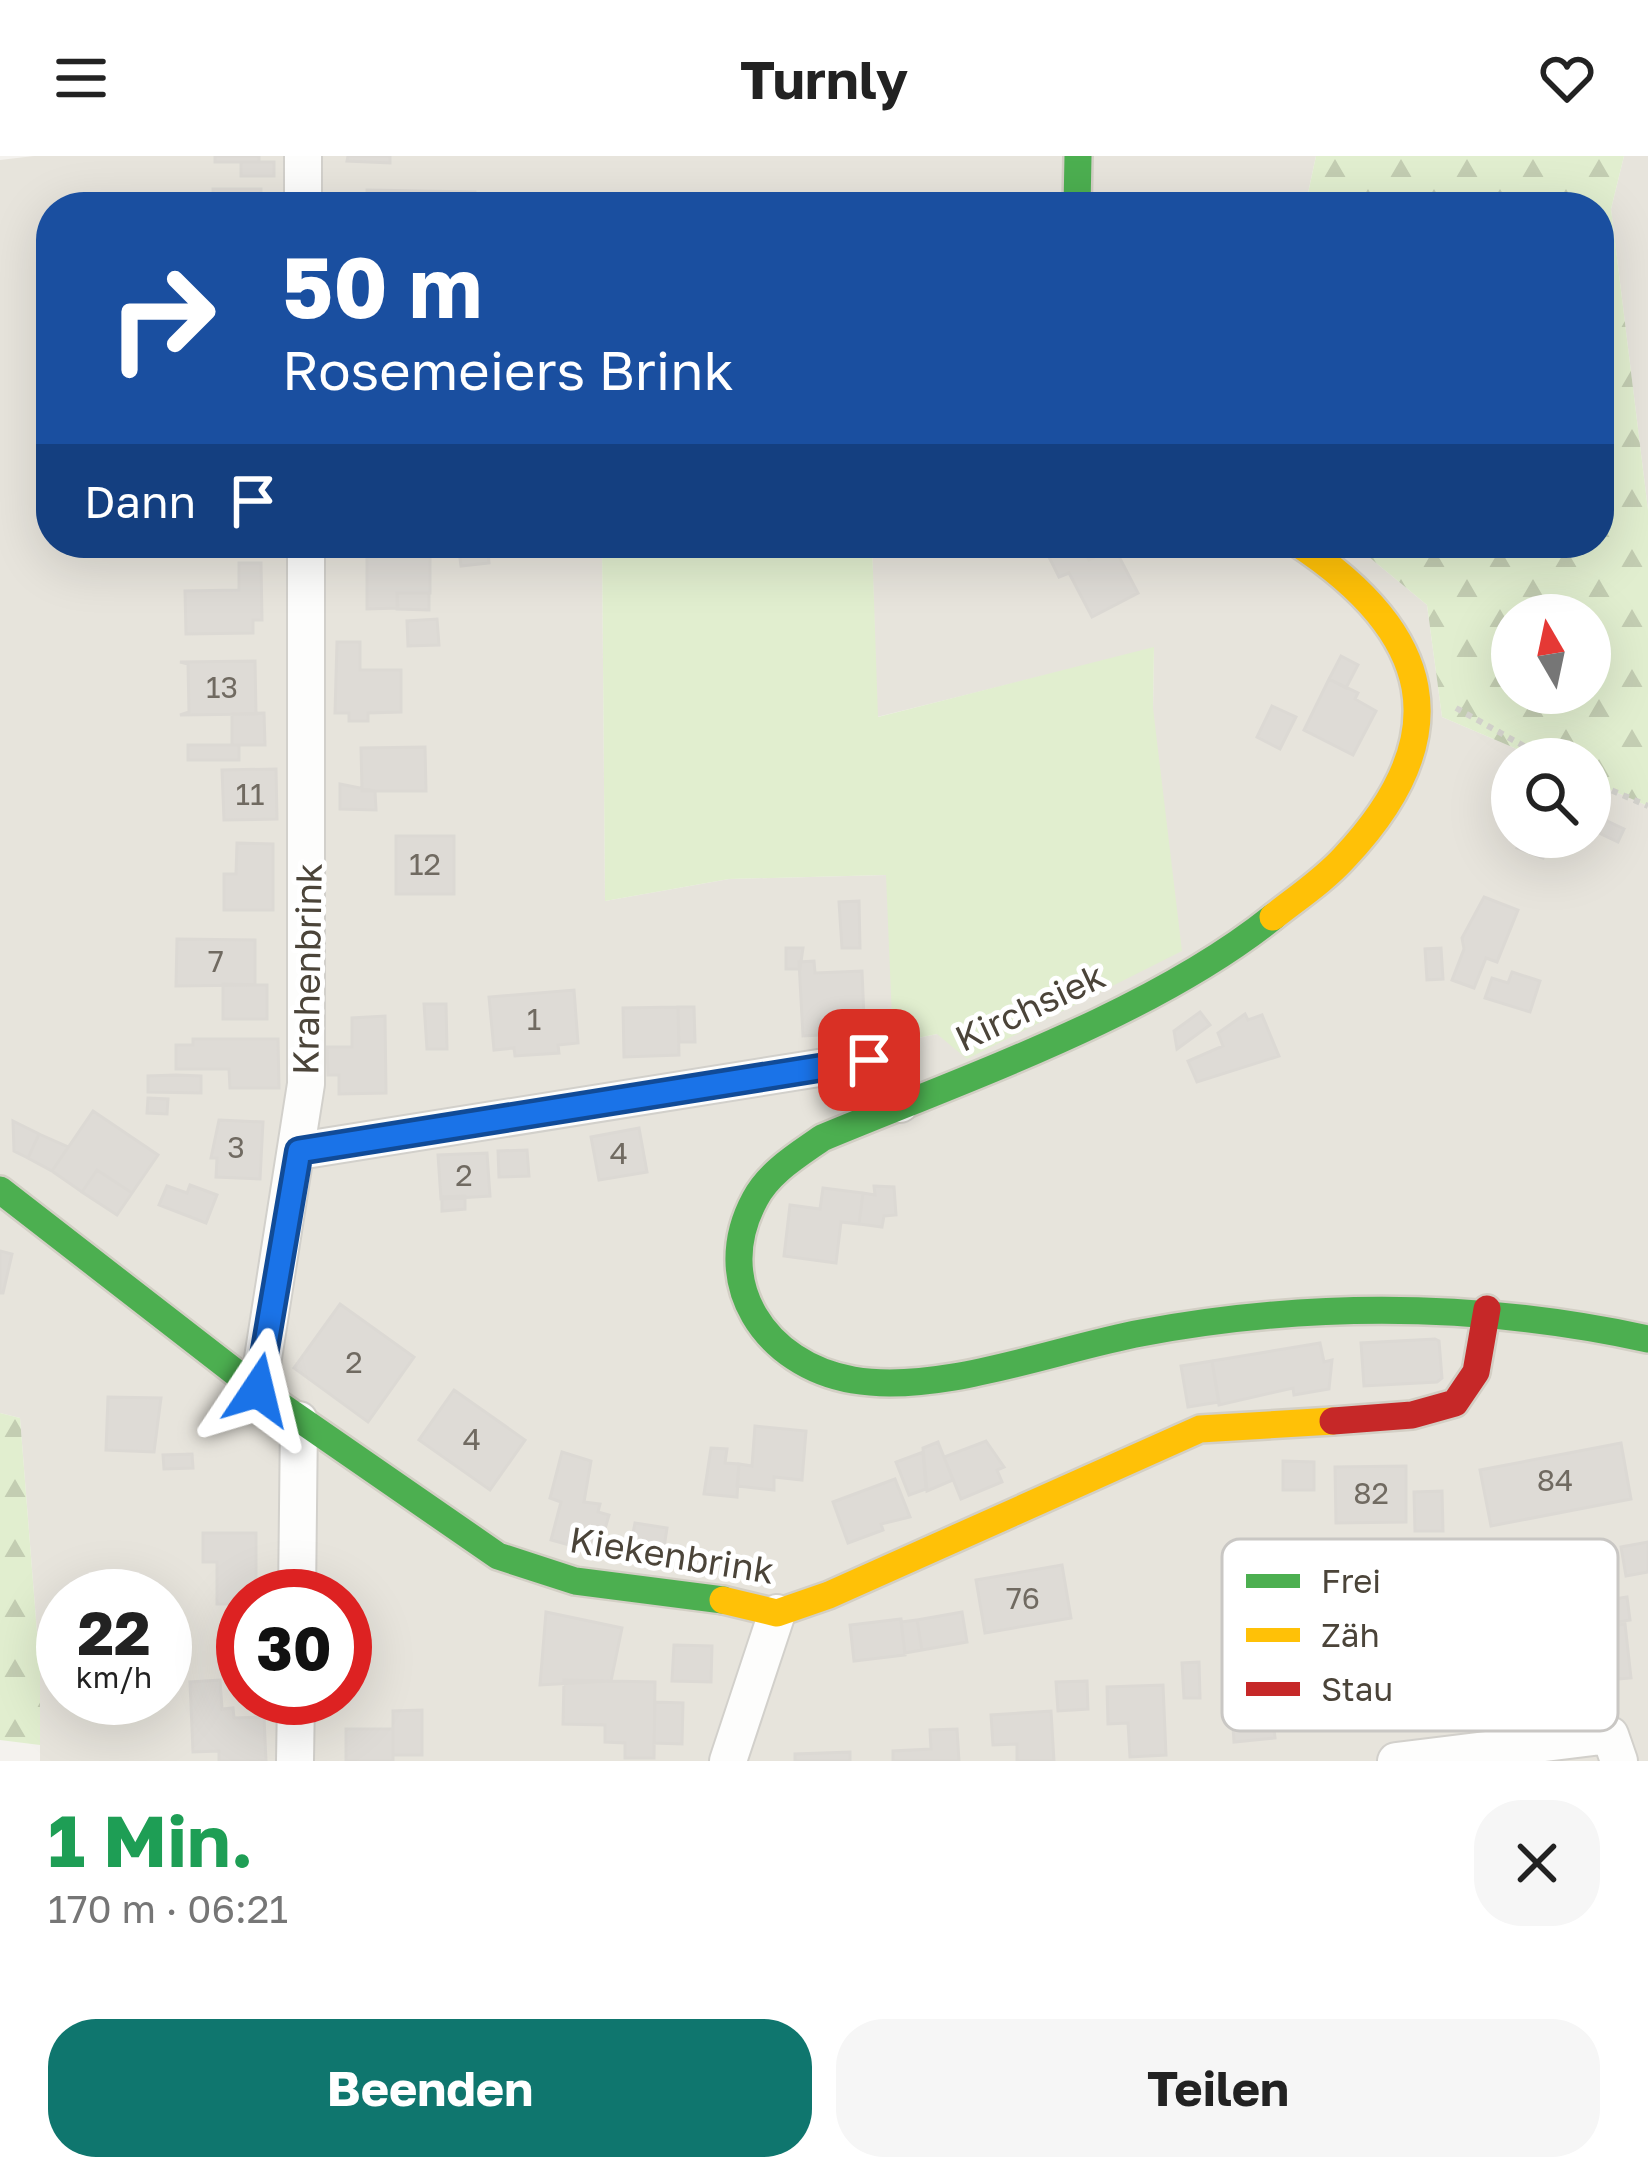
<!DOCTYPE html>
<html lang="de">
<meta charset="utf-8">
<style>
body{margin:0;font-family:"Golos Text",sans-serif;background:#f6f6f6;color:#222;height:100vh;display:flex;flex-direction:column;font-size:45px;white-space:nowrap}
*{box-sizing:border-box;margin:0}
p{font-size:39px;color:#767676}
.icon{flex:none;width:66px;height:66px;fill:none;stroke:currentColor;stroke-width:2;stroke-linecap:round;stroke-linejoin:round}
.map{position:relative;height:1605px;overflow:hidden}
.details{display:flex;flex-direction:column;background:#fff;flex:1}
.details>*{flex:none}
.top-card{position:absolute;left:36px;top:36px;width:1578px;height:366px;border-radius:48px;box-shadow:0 12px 48px #0002;background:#1a4fa0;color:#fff;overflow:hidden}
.needle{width:78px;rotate:351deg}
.buttons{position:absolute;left:1491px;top:438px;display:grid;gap:24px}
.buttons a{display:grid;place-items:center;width:120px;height:120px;border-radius:50%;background:#fff;box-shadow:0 12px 48px #0002;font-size:60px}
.speed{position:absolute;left:36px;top:1413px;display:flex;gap:24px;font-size:60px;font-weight:700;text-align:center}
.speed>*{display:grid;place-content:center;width:156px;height:156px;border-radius:50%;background:#fff;box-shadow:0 12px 48px #0002;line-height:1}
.speed small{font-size:30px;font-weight:400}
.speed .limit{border:18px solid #d22;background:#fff;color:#111}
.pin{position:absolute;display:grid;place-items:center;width:102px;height:102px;color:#fff;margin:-51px;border-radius:24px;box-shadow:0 6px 18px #0006}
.me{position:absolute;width:132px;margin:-66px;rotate:10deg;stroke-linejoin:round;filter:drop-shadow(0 0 9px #0008)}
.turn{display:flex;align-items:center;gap:42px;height:252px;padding:0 48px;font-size:54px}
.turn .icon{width:156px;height:156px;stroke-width:2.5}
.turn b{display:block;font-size:84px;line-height:102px}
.then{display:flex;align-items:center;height:114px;padding:0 48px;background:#0003;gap:24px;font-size:45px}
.round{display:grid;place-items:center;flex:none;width:126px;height:126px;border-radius:48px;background:#f6f6f6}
.summary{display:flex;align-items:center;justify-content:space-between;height:204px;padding:0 48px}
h1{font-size:72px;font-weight:700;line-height:90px;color:#1e9e55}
.cta{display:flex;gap:24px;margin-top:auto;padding:24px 48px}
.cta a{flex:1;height:138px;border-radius:48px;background:#0f766e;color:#fff;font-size:48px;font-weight:700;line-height:138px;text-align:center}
.cta a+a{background:#f6f6f6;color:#222}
header{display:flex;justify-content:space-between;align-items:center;height:156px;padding:0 48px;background:#fff;font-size:54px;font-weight:700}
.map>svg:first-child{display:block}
</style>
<header><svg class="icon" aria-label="menu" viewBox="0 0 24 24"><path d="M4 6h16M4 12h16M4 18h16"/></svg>Turnly<svg class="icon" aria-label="heart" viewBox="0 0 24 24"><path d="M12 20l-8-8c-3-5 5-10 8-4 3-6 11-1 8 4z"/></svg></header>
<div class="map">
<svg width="1648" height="1605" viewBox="0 0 1648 1605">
<defs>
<pattern id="forest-firs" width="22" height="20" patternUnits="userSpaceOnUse" patternTransform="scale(3)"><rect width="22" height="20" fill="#e1eecf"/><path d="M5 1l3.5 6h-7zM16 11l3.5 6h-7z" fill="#c3cdb2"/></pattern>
</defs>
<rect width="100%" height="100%" fill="#f4f2ee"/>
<!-- residential -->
<path fill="#e7e4dc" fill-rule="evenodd" d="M 34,0 L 1316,0 L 1305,51 L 51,51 L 51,387 L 602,387 L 605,745 L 729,723 L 887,719 L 894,887 L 937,878 L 1153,552 L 1154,492 L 877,561 L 872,387 L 1352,387 L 1427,449 L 1442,561 L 1540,603 L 1512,603 L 1512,681 L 1590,681 L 1590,625 L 1648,650 L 1648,1605 L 40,1605 L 40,1514 L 20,1262 L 0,1257 L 0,4 ZM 63,1440 L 165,1440 L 165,1542 L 63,1542 ZM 243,1440 L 345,1440 L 345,1542 L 243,1542 Z
M 1624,0 L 1648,0 L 1648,354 L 1611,53 Z"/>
<!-- grass -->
<path fill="#e1eecf" d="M 602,387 L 872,387 L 878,561 L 1154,491 L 1153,552 L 1182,795 L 967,903 L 937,878 L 893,887 L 886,719 L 729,723 L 605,745 Z"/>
<!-- forest -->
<path fill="url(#forest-firs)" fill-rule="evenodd" d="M 1316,0 L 1624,0 L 1611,53 L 1648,354 L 1648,650 L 1590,625 L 1590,603 L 1540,603 L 1442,561 L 1427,449 L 1352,387 L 1599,387 L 1599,51 L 1305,51 ZM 1512,459 L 1590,459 L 1590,537 L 1512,537 Z
M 0,1257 L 20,1262 L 40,1514 L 40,1589 L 0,1584 Z"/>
<!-- building -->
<path fill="#dedbd6" stroke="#dcd9d4" stroke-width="3" d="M 215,0 L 259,0 L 259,6 L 215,6 Z
M 348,0 L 390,0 L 390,7 L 347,5 Z
M 241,6 L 274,6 L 274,20 L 241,20 Z
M 213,33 L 261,33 L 261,51 L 213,51 Z
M 367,34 L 475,36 L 475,51 L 367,51 Z
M 458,387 L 487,387 L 489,407 L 461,410 Z
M 1080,387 L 1089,404 L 1114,391 L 1138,437 L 1092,461 L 1069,417 L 1059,421 L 1043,389 Z
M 411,388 L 411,400 L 430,401 L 430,437 L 397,437 L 398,452 L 367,453 L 367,401 L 376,401 L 376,389 Z
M 239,407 L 261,407 L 262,464 L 253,464 L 253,477 L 186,478 L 185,435 L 239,434 Z
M 397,437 L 429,437 L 429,454 L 397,453 Z
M 437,463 L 439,489 L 408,490 L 407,465 Z
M 337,486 L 360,486 L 360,514 L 401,514 L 401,556 L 368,557 L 368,565 L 349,565 L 349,557 L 335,557 Z
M 1341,500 L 1358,509 L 1346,532 L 1329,523 Z
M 255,505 L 256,558 L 180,559 L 189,556 L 188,508 L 180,506 Z
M 1329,523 L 1358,537 L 1355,543 L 1376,555 L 1353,599 L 1304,574 Z
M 1272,550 L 1296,561 L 1280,593 L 1257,581 Z
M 264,557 L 265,589 L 232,589 L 232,558 Z
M 188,589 L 239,589 L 239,604 L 188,604 Z
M 425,591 L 426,635 L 362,635 L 361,592 Z
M 276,613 L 277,663 L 224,664 L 222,614 Z
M 340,628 L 375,635 L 376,654 L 340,653 Z
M 1603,663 L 1624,673 L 1618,686 L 1597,676 Z
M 396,680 L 454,680 L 454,738 L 396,738 Z
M 1522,681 L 1549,688 L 1543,702 L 1517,692 Z
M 237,687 L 273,688 L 273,754 L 224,754 L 224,718 L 236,718 Z
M 1484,741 L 1518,754 L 1497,806 L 1486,802 L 1474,832 L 1452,824 L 1464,793 L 1462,782 Z
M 859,745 L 860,792 L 842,792 L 839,746 Z
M 177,783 L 255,784 L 255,829 L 176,830 Z
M 786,792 L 803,792 L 800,813 L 786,813 Z
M 1441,792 L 1443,823 L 1427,824 L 1425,793 Z
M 814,805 L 815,817 L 862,815 L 864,862 L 819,864 L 819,879 L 803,880 L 799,806 Z
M 1512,816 L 1540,825 L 1530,856 L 1485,842 L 1492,822 L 1508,827 Z
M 223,828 L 267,829 L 267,863 L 223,863 Z
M 574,834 L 578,887 L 558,889 L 559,897 L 515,900 L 514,892 L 494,894 L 489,841 Z
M 424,848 L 446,848 L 447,893 L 427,893 Z
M 678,851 L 679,899 L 624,901 L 623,852 Z
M 678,851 L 694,851 L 695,886 L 679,886 Z
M 1200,856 L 1210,869 L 1177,893 L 1174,875 Z
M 1245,858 L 1248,864 L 1262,859 L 1279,900 L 1197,926 L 1188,905 L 1223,890 L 1218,877 Z
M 385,860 L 386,937 L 339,938 L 339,919 L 328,919 L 327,891 L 352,891 L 352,862 Z
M 193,883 L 278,883 L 279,932 L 230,932 L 229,913 L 176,913 L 176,889 L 193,889 Z
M 176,919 L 201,920 L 201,937 L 148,936 L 148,920 Z
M 148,942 L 168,943 L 167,958 L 147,957 Z
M 93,955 L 158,999 L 132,1037 L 97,1014 L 82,1036 L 52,1015 Z
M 219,964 L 263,966 L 260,1023 L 216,1021 L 217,1002 L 211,1002 Z
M 13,965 L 39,978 L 28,1002 L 14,995 Z
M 639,972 L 647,1016 L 599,1024 L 591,981 Z
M 39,978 L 68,991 L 52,1015 L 28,1002 Z
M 527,994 L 529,1020 L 499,1021 L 498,995 Z
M 487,997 L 490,1040 L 441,1043 L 438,999 Z
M 97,1014 L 132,1037 L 117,1059 L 82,1036 Z
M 190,1029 L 217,1039 L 206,1067 L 159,1049 L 167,1030 L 187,1037 Z
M 874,1030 L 894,1031 L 896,1059 L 884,1060 L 882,1071 L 859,1068 L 863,1037 L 875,1039 Z
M 823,1032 L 863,1037 L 859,1068 L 841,1066 L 836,1107 L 784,1100 L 790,1049 L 820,1053 Z
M 465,1040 L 465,1053 L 442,1055 L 442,1041 Z
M 0,1095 L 12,1098 L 3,1137 L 0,1137 Z
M 340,1148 L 414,1201 L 368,1266 L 294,1212 Z
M 1435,1183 L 1439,1185 L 1442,1222 L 1437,1226 L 1364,1230 L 1361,1187 Z
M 1320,1187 L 1324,1206 L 1332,1204 L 1329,1233 L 1294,1239 L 1293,1232 L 1219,1249 L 1212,1205 Z
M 1212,1205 L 1219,1246 L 1188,1251 L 1181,1210 Z
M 454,1234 L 525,1284 L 490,1334 L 419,1284 Z
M 108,1241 L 161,1242 L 154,1296 L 106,1294 Z
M 755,1270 L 806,1275 L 802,1324 L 774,1321 L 774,1334 L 737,1330 L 739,1308 L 752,1310 Z
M 986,1285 L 1004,1311 L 997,1314 L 1002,1326 L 961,1343 L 944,1301 Z
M 938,1286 L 953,1324 L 927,1335 L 923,1292 Z
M 1621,1287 L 1631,1343 L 1491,1370 L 1480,1314 Z
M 711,1292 L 727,1293 L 725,1307 L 739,1308 L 737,1341 L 704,1338 Z
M 562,1296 L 591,1305 L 584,1346 L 600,1348 L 598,1356 L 609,1359 L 598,1397 L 551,1384 L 561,1346 L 550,1342 Z
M 923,1296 L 926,1333 L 909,1339 L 896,1306 Z
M 192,1298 L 193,1312 L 164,1313 L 163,1299 Z
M 1283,1305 L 1314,1306 L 1314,1334 L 1283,1334 Z
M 1406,1310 L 1406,1366 L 1336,1367 L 1335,1311 Z
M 895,1323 L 910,1361 L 881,1368 L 883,1374 L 848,1387 L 833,1346 Z
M 1442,1335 L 1443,1375 L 1415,1375 L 1414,1336 Z
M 635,1367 L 667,1372 L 663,1398 L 630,1393 Z
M 203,1377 L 256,1377 L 256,1440 L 243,1440 L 243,1448 L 217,1448 L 217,1406 L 203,1406 Z
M 1648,1386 L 1648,1416 L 1626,1420 L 1621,1391 Z
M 1062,1409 L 1071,1462 L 985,1477 L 976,1424 Z
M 1627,1441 L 1630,1464 L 1611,1467 L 1608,1444 Z
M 546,1456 L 622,1472 L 611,1525 L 540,1529 Z
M 962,1456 L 967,1486 L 922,1494 L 917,1464 Z
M 901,1463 L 905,1499 L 854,1505 L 850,1469 Z
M 917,1464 L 922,1494 L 905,1497 L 901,1466 Z
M 1625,1468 L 1631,1522 L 1584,1526 L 1579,1487 L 1613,1484 L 1612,1470 Z
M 674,1489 L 712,1490 L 711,1526 L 672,1525 Z
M 1199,1506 L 1200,1542 L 1184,1542 L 1182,1507 Z
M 220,1524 L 222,1553 L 233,1552 L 234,1562 L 264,1561 L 266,1605 L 219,1605 L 219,1595 L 193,1596 L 190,1526 Z
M 564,1524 L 655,1526 L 654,1602 L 625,1602 L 625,1587 L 605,1586 L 605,1569 L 563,1568 Z
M 1087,1525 L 1088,1553 L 1058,1555 L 1056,1526 Z
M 1163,1529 L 1166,1599 L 1130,1601 L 1128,1567 L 1108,1568 L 1107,1531 Z
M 1270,1534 L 1275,1582 L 1234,1586 L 1231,1539 Z
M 655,1546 L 683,1547 L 682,1588 L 654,1587 Z
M 422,1554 L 422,1599 L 393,1599 L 393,1555 Z
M 1051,1555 L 1054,1605 L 1017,1605 L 1017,1588 L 993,1589 L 991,1559 Z
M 346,1573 L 393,1573 L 393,1605 L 346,1605 Z
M 957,1573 L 959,1605 L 893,1605 L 893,1595 L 931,1593 L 930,1574 Z
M 850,1596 L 850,1605 L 795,1605 L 795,1598 Z"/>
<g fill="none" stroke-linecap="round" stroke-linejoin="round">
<defs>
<path id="street" d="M 303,0 L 303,51
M 299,995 L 869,904 L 900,948
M 258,1234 L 306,928 L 306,387
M 297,1440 L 299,1264
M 295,1605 L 296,1542
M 728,1605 L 777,1457
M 1396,1605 L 1610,1579 L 1619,1605"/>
<path id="fast" d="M 1077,51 L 1078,0
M 1273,761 C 1152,858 966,922 822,982 C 798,999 769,1016 755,1043 C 710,1126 765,1209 853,1224 C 940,1239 1055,1193 1141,1177 C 1312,1145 1478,1146 1648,1183
M 0,1034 L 258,1234 L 498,1400 L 575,1425 L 723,1444"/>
<path id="slow" d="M 1273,761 C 1297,742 1324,724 1344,702 C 1461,578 1432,476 1297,387
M 723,1444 L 777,1457 L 829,1439 L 1200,1273 L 1333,1265"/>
<path id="jam" d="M 1333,1265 L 1412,1259 L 1455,1247 L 1476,1216 L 1487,1153"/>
</defs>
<!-- street casing -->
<use href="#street" stroke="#d2d0cb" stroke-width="40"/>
<!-- fast casing -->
<use href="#fast" stroke="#d3cfc5" stroke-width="32"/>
<!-- slow casing -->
<use href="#slow" stroke="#d3cfc5" stroke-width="32"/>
<!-- jam casing -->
<use href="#jam" stroke="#d3cfc5" stroke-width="32"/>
<!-- path -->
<path stroke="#d3d2cc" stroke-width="6" stroke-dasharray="6 6" stroke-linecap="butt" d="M 1456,552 L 1547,603
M 1590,625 L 1648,650"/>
<!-- street -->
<use href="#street" stroke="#fdfdfc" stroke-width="36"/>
<!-- fast -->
<use href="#fast" stroke="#4caf50" stroke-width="27"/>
<!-- slow -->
<use href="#slow" stroke="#ffc107" stroke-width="27"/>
<!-- jam -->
<use href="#jam" stroke="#c62828" stroke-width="27"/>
</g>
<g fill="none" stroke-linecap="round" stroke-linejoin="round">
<defs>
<path id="route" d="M 258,1234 L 299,995 L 869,904"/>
</defs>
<!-- route casing -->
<use href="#route" stroke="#114b97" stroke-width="30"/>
<!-- route -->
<use href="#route" stroke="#1a73e8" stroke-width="21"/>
</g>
<g text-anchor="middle" stroke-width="10" stroke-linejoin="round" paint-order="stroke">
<!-- number labels -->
<g font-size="30" fill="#706a61">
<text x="222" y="542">13</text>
<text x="250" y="649">11</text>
<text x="425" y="719">12</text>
<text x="216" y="816">7</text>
<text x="534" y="874">1</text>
<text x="236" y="1002">3</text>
<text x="619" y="1008">4</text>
<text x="464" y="1030">2</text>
<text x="354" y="1217">2</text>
<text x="472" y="1294">4</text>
<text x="1555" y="1335">84</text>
<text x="1371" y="1348">82</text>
<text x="1023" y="1453">76</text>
</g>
<!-- street labels -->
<g font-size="36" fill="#4b4439" stroke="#fff">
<text transform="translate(307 813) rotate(-89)" y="13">Krahenbrink</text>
<text transform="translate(1030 851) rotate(-25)" y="13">Kirchsiek</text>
<text transform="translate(672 1399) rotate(9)" y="13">Kiekenbrink</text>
</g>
</g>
<!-- legend -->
<rect x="1222" y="1383" width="396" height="192" rx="18" fill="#fff" stroke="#c9c7c4" stroke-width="3"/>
<rect x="1246" y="1418" width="54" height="14" fill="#4caf50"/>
<rect x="1246" y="1472" width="54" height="14" fill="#ffc107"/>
<rect x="1246" y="1526" width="54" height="14" fill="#c62828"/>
<g font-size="33" fill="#4b4439">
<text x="1321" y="1437">Frei</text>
<text x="1321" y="1491">Zäh</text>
<text x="1321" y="1545">Stau</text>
</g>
</svg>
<div class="buttons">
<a><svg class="needle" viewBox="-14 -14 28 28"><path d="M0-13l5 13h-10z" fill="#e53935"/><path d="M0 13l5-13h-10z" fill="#767676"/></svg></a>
<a><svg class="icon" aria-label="search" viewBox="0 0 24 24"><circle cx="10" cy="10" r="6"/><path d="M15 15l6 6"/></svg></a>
</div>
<div class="speed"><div>22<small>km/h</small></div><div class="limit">30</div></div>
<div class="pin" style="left:869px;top:904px;background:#d93025"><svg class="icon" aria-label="arrive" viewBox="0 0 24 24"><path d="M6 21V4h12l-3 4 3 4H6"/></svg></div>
<svg class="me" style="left:258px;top:1234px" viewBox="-20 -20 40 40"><path d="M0-17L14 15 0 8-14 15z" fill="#1a73e8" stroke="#fff" stroke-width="4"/></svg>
<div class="top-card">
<div class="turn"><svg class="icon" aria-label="right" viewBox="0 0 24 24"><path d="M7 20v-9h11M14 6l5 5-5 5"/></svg><div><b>50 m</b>Rosemeiers Brink</div></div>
<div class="then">Dann<svg class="icon" aria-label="arrive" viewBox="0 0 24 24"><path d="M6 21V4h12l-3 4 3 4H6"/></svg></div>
</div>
</div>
<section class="details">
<div class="summary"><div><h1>1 Min.</h1><p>170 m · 06:21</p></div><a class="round"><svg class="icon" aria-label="close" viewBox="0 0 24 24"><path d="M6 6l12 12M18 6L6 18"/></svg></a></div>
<div class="cta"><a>Beenden</a><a>Teilen</a></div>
</section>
